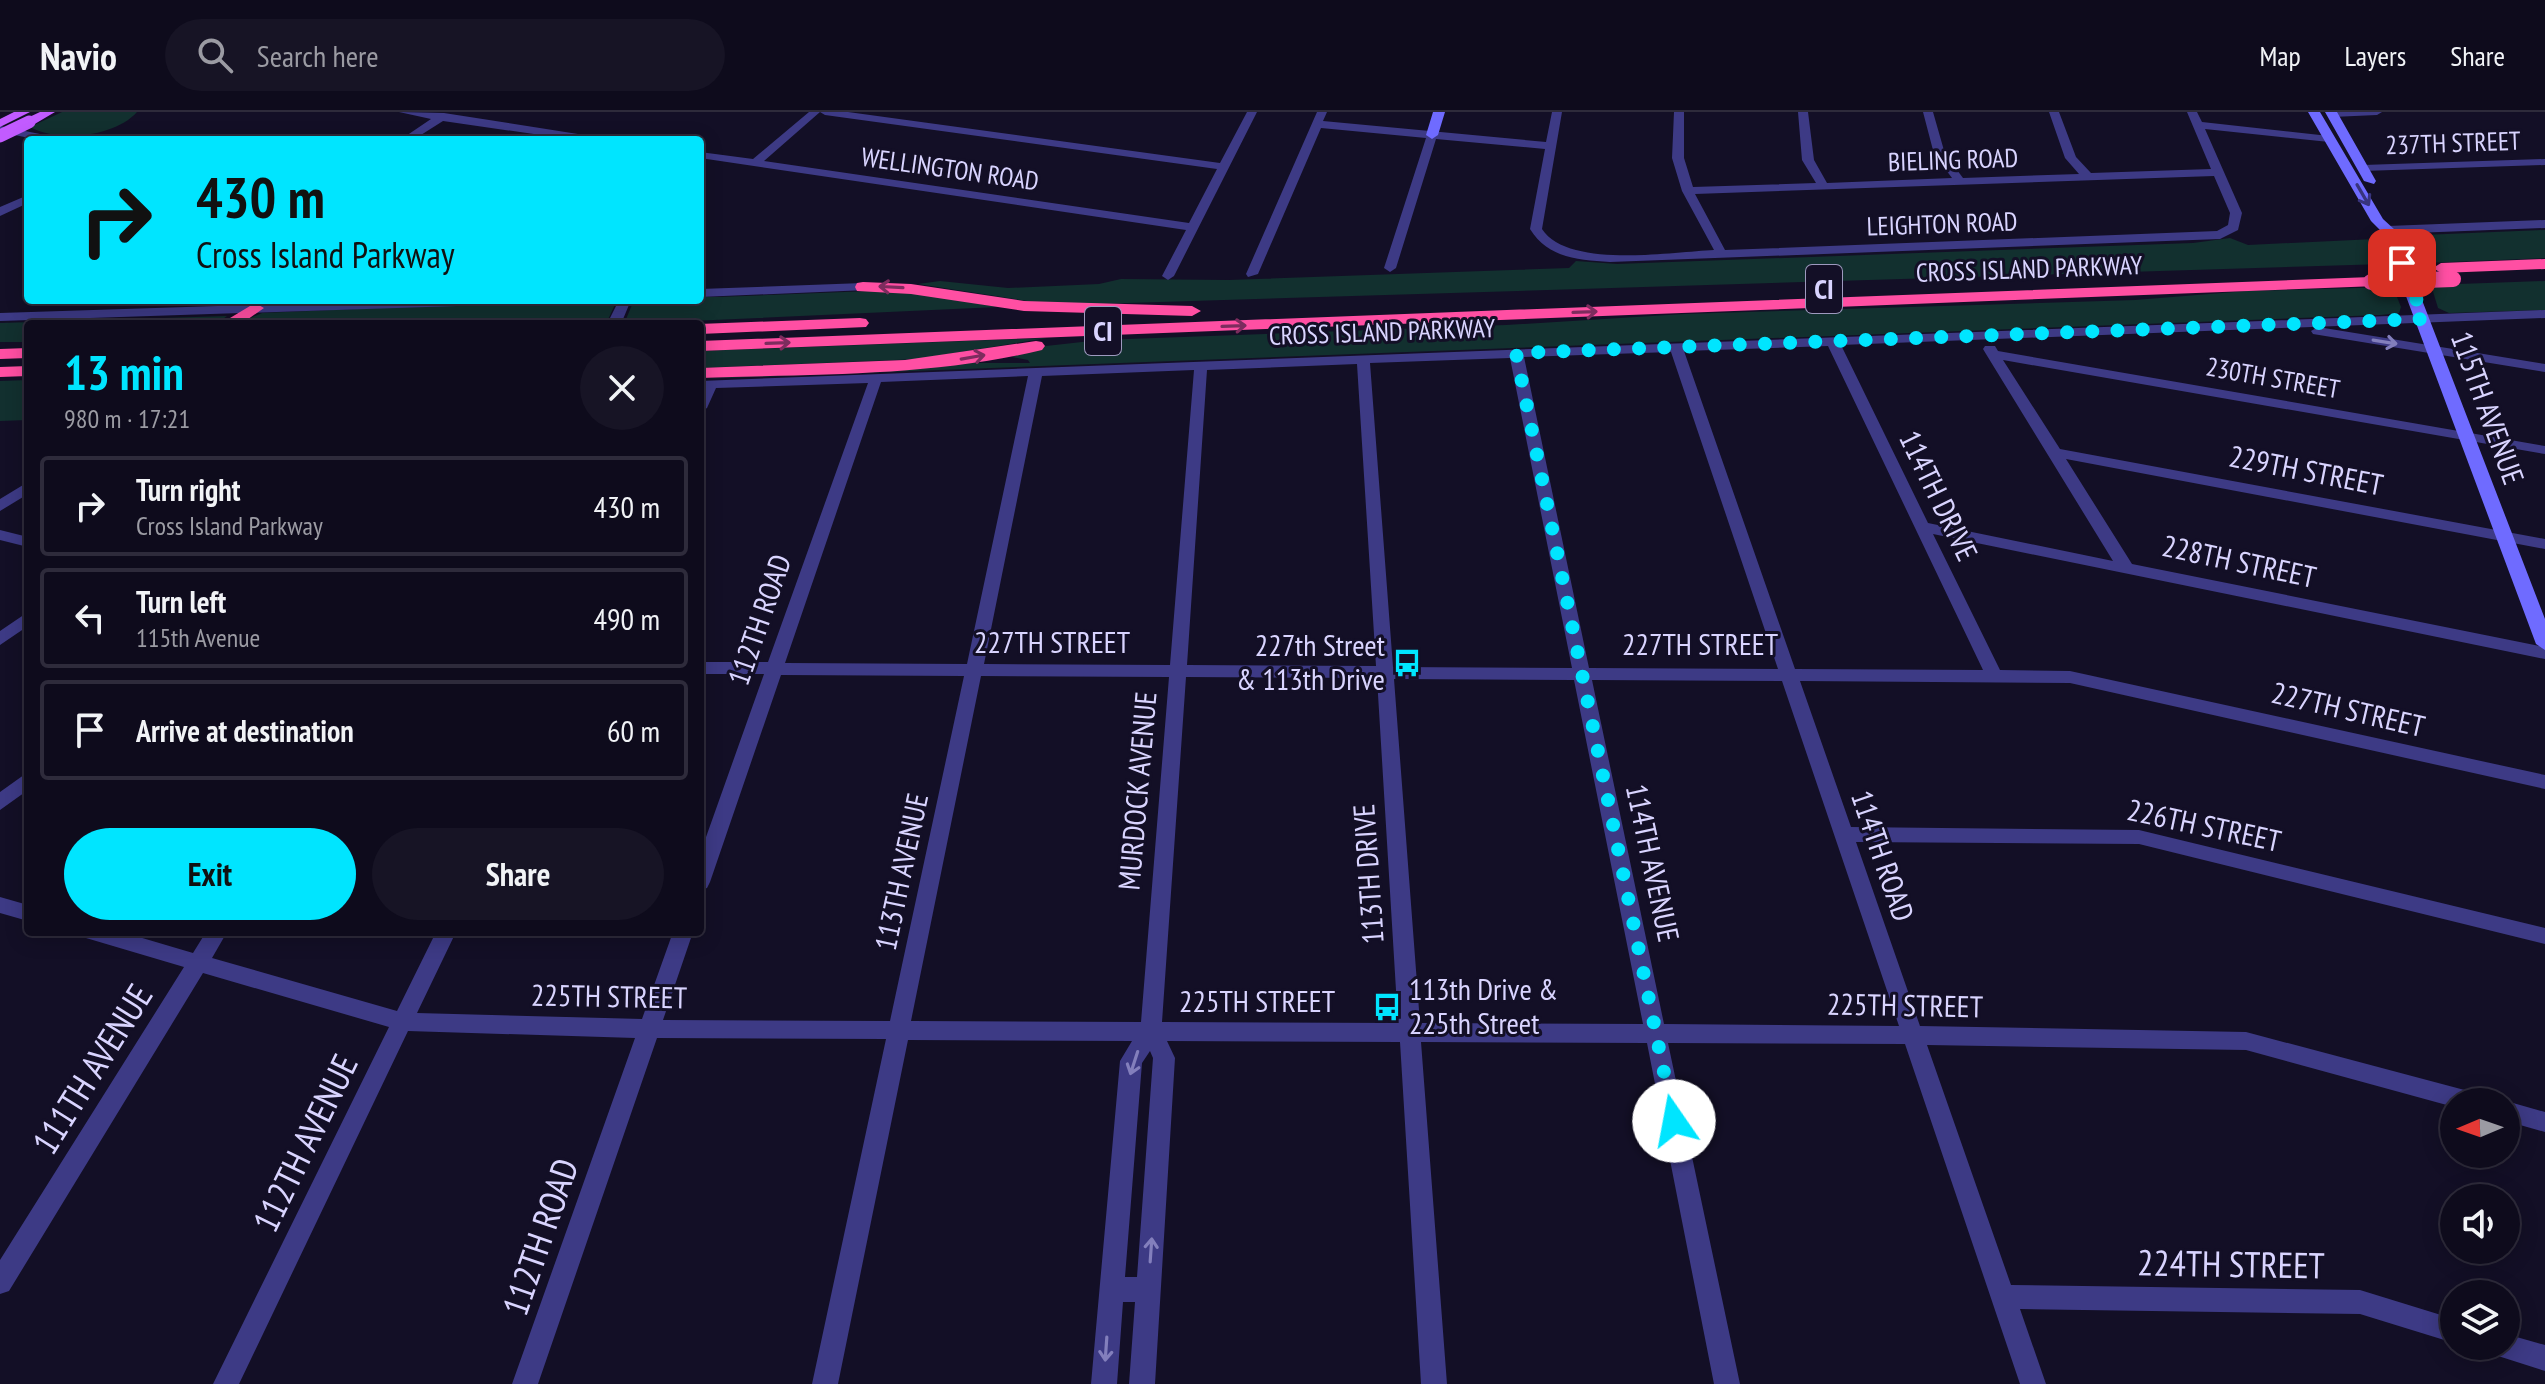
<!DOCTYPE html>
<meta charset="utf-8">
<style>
body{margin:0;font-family:"PT Sans Narrow",sans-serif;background:#171425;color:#f1f3f6;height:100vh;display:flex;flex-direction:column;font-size:30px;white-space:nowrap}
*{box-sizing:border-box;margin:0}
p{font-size:26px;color:#9b9ba3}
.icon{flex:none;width:44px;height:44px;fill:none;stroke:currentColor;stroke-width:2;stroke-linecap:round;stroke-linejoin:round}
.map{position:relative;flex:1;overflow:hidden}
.side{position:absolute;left:24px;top:208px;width:680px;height:616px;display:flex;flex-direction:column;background:#0e0b1c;border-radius:8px;box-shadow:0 4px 20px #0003,0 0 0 2px #2e2b3b}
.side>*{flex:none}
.banner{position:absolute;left:24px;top:24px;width:680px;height:168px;border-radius:8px;box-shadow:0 4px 20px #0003,0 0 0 2px #2e2b3b;background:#00e5ff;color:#111;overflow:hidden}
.needle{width:52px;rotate:268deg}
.tools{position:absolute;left:2440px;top:976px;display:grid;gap:16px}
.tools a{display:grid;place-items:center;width:80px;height:80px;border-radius:50%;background:#0e0b1c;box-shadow:0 4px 20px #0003,0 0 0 2px #2e2b3b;font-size:40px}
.pin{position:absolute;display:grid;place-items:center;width:68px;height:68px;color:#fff;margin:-34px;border-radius:16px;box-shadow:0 4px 12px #0006}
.me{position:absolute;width:88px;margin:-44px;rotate:348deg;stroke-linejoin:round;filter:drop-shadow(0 0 6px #0008)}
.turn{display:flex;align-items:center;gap:28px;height:168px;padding:0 40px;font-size:36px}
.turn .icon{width:104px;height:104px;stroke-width:2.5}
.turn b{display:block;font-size:56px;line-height:68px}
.round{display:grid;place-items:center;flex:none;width:84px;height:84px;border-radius:42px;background:#171425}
.headline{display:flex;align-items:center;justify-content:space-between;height:136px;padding:0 40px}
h1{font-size:48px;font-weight:700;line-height:60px;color:#00e5ff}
.primary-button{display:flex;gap:16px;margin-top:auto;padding:16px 40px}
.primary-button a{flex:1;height:92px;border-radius:48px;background:#00e5ff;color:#111;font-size:32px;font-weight:700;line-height:92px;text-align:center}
.primary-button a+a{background:#171425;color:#f1f3f6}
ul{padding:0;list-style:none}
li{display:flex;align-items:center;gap:24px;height:100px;margin:0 16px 12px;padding:0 24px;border:4px solid #2e2b3b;border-radius:8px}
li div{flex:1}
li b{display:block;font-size:30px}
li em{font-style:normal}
header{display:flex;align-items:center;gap:48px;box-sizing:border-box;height:112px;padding:0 40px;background:#0e0b1c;border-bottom:2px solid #2e2b3b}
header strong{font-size:38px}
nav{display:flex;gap:44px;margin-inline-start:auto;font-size:28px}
.search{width:560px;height:72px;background:#171425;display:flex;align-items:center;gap:20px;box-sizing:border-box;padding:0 28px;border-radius:44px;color:#9b9ba3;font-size:30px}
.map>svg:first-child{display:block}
</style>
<header>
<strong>Navio</strong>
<div class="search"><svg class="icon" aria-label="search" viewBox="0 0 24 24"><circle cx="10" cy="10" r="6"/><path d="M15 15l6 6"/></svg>Search here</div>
<nav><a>Map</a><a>Layers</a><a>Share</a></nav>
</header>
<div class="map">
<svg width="2545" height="1272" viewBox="0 0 2545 1272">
<rect width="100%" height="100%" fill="#130f26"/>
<!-- green -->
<path fill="#12302f" d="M 62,0 L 137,0 C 114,26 56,30 30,15 Z
M 2545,118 L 2545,146 L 2425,151 L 2413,127 L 2423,123 Z
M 2230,126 L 2248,133 L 2375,127 L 2385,152 L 1096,192 L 1040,191 L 918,172 L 940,169 L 1008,176 L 1099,172 L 1121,167 L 1229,168 L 1569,156 L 1576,149 L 1617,152 L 2193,131 Z
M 2545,169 L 2545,198 L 2449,201 L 2438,196 L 2431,173 Z
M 2393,175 L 2401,195 L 2399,201 L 2380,203 L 700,267 L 955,251 L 1030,251 L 1028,248 L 1012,245 L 1037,235 L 1100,228 L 1506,213 L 1684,202 L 2135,188 L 2247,179 Z
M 895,178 L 998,195 L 624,212 L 634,188 L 700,188 L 700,185 L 718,185 Z
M 569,188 L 617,188 L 606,212 L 236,212 L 262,201 Z
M 227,204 L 216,212 L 28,212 L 28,230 L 0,230 L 0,211 Z
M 1047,226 L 918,247 L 700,256 L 700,239 Z
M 28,268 L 28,308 L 0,309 L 0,269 Z"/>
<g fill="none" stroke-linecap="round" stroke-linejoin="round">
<!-- street -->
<path fill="#3d3a85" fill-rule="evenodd" d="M 399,0 L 444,1 L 597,25 L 602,28 L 575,28 L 443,9 L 413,28 L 400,28 L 431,7 Z
M 809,0 L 848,0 L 1220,51 L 1247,0 L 1257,0 L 1174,164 L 1168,168 L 1162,164 L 1186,118 L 700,46 L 700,40 L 753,47 ZM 820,0 L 825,3 L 1217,57 L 1189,111 L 764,49 Z
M 1317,0 L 1327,0 L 1323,9 L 1546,30 L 1552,0 L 1562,0 L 1542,117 C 1568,157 1671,140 1714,138 L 1682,79 L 1672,46 L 1674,0 L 1684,0 L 1684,46 L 1693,75 L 1816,71 L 1802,48 L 1798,0 L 1808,0 L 1814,48 L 1827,71 L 1952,66 L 1934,42 L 1923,0 L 1933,0 L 1945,42 L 1963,66 L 2079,62 L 2065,46 L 2049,0 L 2059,0 L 2076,45 L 2091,61 L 2211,57 L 2187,0 L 2197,0 L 2202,10 L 2329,24 L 2334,27 L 2329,30 L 2205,17 L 2242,101 L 2238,118 L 2220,127 L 1610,150 C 1578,148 1548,146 1530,117 L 1545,37 L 1436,27 L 1396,156 L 1390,160 L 1384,156 L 1426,26 L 1321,16 L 1258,162 L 1248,165 L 1246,162 ZM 2214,64 L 2230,101 L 2228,113 L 2217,119 L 1725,138 L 1695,82 Z
M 2328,0 L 2382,0 L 2377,3 L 2332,5 L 2328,4 Z
M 0,14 L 55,25 L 60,28 L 39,28 L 0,20 Z
M 2545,47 L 2545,53 L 2363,59 L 2357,56 L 2363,53 Z
M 28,83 L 28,91 L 0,104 L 0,95 Z
M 2545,108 L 2545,116 L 2388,122 L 2382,118 L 2388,114 Z
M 863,171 L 867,172 L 867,178 L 700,185 L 700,177 Z
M 402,188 L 525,188 L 519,192 L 0,209 L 0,201 Z
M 619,188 L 631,188 L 621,212 L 607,212 Z
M 2545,198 L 2545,206 L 1841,233 L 1928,411 L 2113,449 L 1986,242 L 1983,237 L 1985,234 L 1995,234 L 1998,239 L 2545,334 L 2545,342 L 2003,248 L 2060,337 L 2545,427 L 2545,437 L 2066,347 L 2132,452 L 2545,535 L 2545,547 L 1933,422 L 2000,558 L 2070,559 L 2545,663 L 2545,677 L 2070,571 L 1800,569 L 1851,715 L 2139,718 L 2545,816 L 2545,832 L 2139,732 L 1856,730 L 1920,914 L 2246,920 L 2472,980 L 2480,983 L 2483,990 L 2454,990 L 2454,995 L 2246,938 L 1927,933 L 2011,1173 L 2360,1178 L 2454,1207 L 2454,1231 L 2360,1202 L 2020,1197 L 2046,1272 L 2020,1272 L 1905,932 L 1668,931 L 1740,1272 L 1714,1272 L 1647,931 L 1421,930 L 1447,1272 L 1421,1272 L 1400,930 L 1167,929 L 1175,946 L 1155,1272 L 1129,1272 L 1135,1190 L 1123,1190 L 1117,1272 L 1091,1272 L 1120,949 L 1132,929 L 908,928 L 838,1272 L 812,1272 L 886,927 L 657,926 L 538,1272 L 512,1272 L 635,926 L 408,919 L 239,1272 L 213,1272 L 389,915 L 203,861 L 9,1179 L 0,1182 L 0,1148 L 184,855 L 86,826 L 83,820 L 122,820 L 193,841 L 206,820 L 227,820 L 212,846 L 397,899 L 436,820 L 456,820 L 417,901 L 642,907 L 673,820 L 693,820 L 663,908 L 890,909 L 964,564 L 781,563 L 710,770 L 707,776 L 700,778 L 700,742 L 764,562 L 700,562 L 700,550 L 768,550 L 868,271 L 716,276 L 707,296 L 700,300 L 700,269 ZM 1828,234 L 1983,558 L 1795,557 L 1684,239 ZM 1671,240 L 1778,557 L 1589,556 L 1524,245 ZM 1510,246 L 1572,556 L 1393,555 L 1370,251 ZM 1357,252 L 1376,554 L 1187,553 L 1207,258 ZM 1194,258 L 1170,553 L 984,552 L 1042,264 ZM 1028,264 L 967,552 L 785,551 L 881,270 ZM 981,564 L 1169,565 L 1141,910 L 911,909 ZM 1186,565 L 1377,566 L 1398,911 L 1162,910 ZM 1394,567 L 1574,568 L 1643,912 L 1420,911 ZM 1592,568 L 1782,569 L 1899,914 L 1664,912 ZM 1150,939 L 1153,946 L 1137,1165 L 1125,1165 L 1142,951 Z
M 2318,215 L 2545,252 L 2545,260 L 2313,222 L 2311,219 Z
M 28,370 L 28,382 L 0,399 L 0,387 Z
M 0,418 L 28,425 L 28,435 L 0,428 Z
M 28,500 L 28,514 L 0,533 L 0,519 Z
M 28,660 L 28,678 L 0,698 L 0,680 Z
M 0,785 L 28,793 L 28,809 L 0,801 Z
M 2506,989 L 2545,1000 L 2545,1020 L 2506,1009 L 2506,990 L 2503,990 Z
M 2506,1222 L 2545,1233 L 2545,1259 L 2495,1243 L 2492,1234 L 2506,1234 Z"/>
<!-- secondary -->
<path fill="#6f6bff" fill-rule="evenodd" d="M 1433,0 L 1445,0 L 1438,23 L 1432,27 L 1426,23 Z
M 2308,0 L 2320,0 L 2383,107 L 2395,118 L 2545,507 L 2545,538 L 2536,532 L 2382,120 L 2371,109 Z
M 2325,0 L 2337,0 L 2376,69 L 2374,72 L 2364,69 Z"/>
<!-- primary -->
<path fill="#c25bff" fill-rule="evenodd" d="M 14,0 L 30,0 L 0,15 L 0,7 Z
M 40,0 L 55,0 L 33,13 L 25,13 L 25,7 Z"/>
<!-- highway -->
<path fill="#ff4fa3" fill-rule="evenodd" d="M 2545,147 L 2545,157 L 2441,161 L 2433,156 L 2441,151 Z
M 2371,165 L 2379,170 L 2377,174 L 700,239 L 700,229 Z
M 863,170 L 911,172 L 1024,189 L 1192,194 L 1201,199 L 1192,204 L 1024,199 L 911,182 L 857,179 L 855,175 L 857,171 Z
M 255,191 L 264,196 L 241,212 L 220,212 Z
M 860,206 L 866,207 L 869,211 L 866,215 L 700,222 L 699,212 Z
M 1036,229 L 1042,230 L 1045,234 L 1042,238 C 931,265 814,262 700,266 L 700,256 L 905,248 Z
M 28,236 L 28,246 L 0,247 L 0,237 Z
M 28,254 L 28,264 L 0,265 L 0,255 Z"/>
<!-- primary-bridge -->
<path stroke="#c25bff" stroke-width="13" d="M 0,24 L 29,10"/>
<!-- highway-bridge -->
<path stroke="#ff4fa3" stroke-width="16" d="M 2371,170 L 2453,167"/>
</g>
<!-- one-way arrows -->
<defs><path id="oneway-shaft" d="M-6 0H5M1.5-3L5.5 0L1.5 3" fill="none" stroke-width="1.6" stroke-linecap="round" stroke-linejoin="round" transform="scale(2)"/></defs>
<use stroke="#38347d" href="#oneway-shaft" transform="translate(2363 83) rotate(60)"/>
<g stroke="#7d2c5e">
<use href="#oneway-shaft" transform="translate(891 175) rotate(-177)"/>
<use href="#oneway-shaft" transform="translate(1585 200) rotate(-2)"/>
<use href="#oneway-shaft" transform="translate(1234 214) rotate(-2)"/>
<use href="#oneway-shaft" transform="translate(778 231) rotate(-2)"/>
<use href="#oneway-shaft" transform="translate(973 245) rotate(-10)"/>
</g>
<g stroke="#837fbc">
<use href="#oneway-shaft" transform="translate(2385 230) rotate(9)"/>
<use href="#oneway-shaft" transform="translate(1134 951) rotate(108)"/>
<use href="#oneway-shaft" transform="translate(1151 1138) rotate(-86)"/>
<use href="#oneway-shaft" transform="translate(1106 1237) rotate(94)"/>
</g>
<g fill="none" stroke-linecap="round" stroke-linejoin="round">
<!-- route -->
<path stroke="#00e5ff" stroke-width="14" stroke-dasharray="0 25.2" d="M 1674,1009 L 1516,241 L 2424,207 L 2402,151"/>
</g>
<!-- icons -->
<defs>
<symbol id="bus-bare" viewBox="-9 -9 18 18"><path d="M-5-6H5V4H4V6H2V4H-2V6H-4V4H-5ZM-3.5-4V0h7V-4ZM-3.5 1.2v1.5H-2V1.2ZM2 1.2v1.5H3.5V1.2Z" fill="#00e5ff" stroke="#130f26" stroke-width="2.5" paint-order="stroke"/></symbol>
</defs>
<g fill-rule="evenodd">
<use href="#bus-bare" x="1387" y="531" width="40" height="40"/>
<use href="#bus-bare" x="1367" y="875" width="40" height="40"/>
</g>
<g text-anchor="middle" stroke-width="6" stroke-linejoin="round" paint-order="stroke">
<!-- far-street labels -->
<g font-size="26" fill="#d9d4ff" stroke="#130f26">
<text transform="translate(2453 31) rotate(-2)" y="9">237TH STREET</text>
<text transform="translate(1953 48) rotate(-2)" y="9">BIELING ROAD</text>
<text transform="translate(950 57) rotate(8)" y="9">WELLINGTON ROAD</text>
<text transform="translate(1942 112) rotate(-2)" y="9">LEIGHTON ROAD</text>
<text transform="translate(2029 157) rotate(-2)" y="9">CROSS ISLAND PARKWAY</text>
<text transform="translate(1382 220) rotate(-2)" y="9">CROSS ISLAND PARKWAY</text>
<text transform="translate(2273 266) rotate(10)" y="9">230TH STREET</text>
</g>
<!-- shield labels -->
<g fill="#130f26" stroke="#9e99be" stroke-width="2">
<rect x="1806" y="153" width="36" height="48" rx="6"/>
<rect x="1085" y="195" width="36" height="48" rx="6"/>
</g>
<g font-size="28" font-weight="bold" fill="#d9d4ff">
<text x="1824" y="187">CI</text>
<text x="1103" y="229">CI</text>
</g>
<!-- street labels -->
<g font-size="30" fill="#d9d4ff" stroke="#130f26">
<text transform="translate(2487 296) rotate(70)" y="10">115TH AVENUE</text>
<text transform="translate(2306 359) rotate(11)" y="10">229TH STREET</text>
<text transform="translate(1938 384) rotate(64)" y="10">114TH DRIVE</text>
<text transform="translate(2239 450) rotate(12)" y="10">228TH STREET</text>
<text transform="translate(760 508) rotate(-71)" y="10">112TH ROAD</text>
<text x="1052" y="541">227TH STREET</text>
<text x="1700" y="543">227TH STREET</text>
<text transform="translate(2348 598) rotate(13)" y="10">227TH STREET</text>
<text transform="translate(1138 679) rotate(-85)" y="10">MURDOCK AVENUE</text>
<text transform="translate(2204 714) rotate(12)" y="10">226TH STREET</text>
<text transform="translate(1882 744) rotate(71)" y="10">114TH ROAD</text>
<text transform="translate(1652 751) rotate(78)" y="10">114TH AVENUE</text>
<text transform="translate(902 760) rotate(-78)" y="10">113TH AVENUE</text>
<text transform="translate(1369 762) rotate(-94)" y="10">113TH DRIVE</text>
<text transform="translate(609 885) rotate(1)" y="10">225TH STREET</text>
<text x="1257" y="900">225TH STREET</text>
<text transform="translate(1905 894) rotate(1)" y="10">225TH STREET</text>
</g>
<!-- poi labels -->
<g font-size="30" fill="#d9d4ff" stroke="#130f26" text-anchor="end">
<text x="1385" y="544">227th Street<tspan x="1385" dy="34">&amp; 113th Drive</tspan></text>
<text x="1409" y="888" text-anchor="start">113th Drive &amp;<tspan x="1409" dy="34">225th Street</tspan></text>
</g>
<!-- near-street labels -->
<g font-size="36" fill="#d9d4ff" stroke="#130f26">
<text transform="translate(92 957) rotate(-58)" y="13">111TH AVENUE</text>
<text transform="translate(305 1031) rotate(-64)" y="13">112TH AVENUE</text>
<text transform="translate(540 1125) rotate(-71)" y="13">112TH ROAD</text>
<text transform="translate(2231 1152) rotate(1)" y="13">224TH STREET</text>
</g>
</g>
</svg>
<div class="tools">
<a><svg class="needle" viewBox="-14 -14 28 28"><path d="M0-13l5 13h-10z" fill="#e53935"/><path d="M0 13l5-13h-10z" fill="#9b9ba3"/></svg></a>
<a><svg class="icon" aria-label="sound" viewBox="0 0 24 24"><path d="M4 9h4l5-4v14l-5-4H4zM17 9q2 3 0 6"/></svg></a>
<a><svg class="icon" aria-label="layers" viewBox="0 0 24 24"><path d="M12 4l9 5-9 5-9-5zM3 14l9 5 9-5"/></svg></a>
</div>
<div class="pin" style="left:2402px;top:151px;background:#d93025"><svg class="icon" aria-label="arrive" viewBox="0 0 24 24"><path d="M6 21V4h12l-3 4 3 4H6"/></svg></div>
<svg class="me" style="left:1674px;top:1009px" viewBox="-20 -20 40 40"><circle r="19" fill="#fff"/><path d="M0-13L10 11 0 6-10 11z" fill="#00e5ff"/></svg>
<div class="banner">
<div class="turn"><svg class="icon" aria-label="right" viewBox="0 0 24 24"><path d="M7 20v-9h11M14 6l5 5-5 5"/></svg><div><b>430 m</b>Cross Island Parkway</div></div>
</div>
<section class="side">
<div class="headline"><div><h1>13 min</h1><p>980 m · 17:21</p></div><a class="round"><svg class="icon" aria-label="close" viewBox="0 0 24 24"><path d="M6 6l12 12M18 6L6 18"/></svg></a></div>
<ul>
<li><svg class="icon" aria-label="right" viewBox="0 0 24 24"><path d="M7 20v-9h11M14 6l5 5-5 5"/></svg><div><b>Turn right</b><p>Cross Island Parkway</p></div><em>430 m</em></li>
<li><svg class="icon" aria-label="left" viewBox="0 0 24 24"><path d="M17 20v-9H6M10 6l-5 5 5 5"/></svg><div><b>Turn left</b><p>115th Avenue</p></div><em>490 m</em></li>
<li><svg class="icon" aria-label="arrive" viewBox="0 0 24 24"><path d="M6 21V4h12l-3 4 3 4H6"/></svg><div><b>Arrive at destination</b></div><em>60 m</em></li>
</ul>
<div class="primary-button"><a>Exit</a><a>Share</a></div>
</section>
</div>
